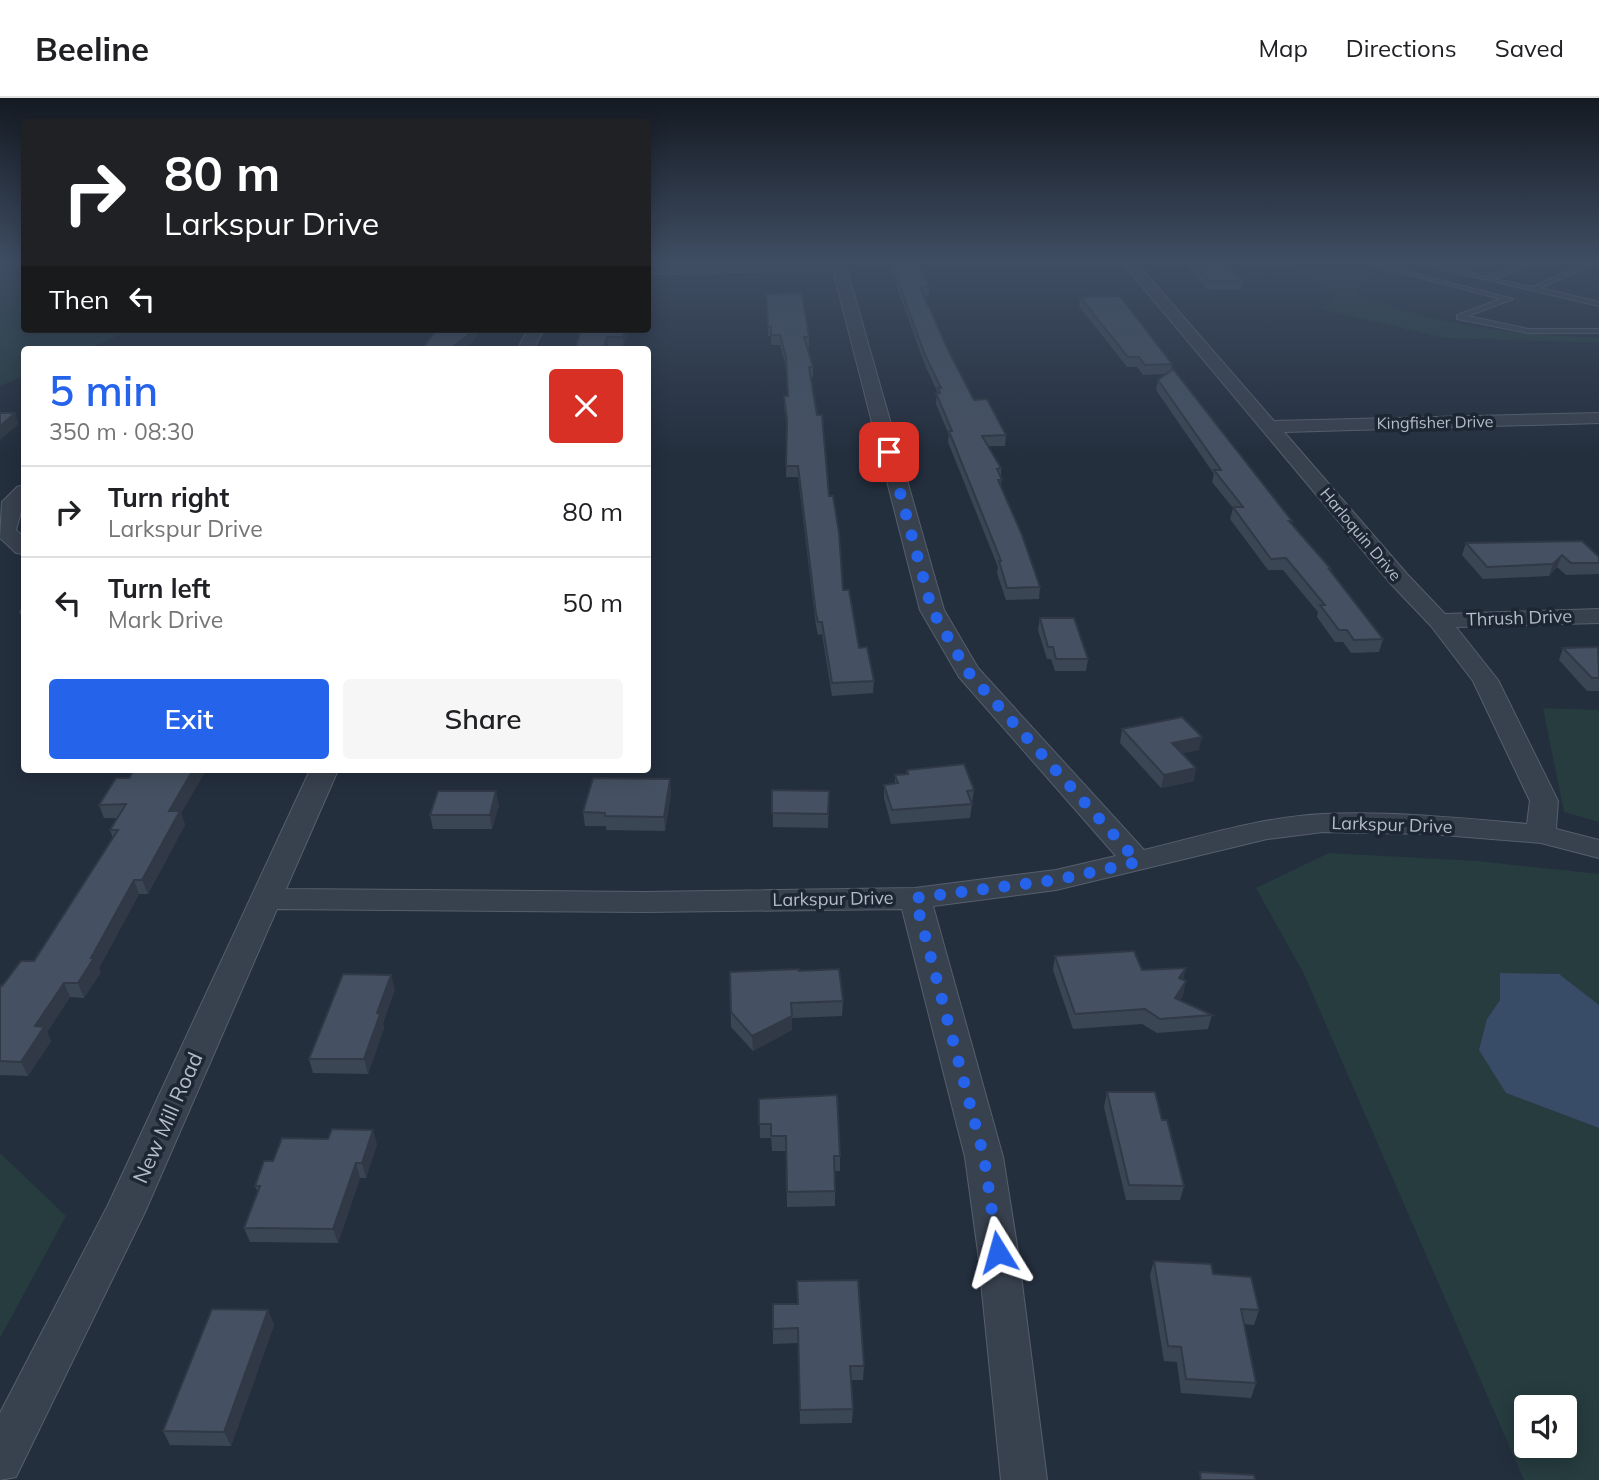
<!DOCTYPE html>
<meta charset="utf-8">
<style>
body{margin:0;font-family:Mulish,sans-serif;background:#f6f6f6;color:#202124;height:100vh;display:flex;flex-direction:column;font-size:26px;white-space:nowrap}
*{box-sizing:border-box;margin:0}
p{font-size:23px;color:#757577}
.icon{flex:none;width:38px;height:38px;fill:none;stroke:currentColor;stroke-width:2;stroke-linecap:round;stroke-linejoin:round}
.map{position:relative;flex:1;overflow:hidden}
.drawer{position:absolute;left:21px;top:248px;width:630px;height:427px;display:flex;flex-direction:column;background:#fff;border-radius:7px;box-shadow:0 4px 18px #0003}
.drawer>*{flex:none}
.hud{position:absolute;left:21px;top:21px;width:630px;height:214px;border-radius:7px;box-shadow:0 4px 18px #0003;background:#202124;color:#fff;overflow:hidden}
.tools{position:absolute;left:1514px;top:1297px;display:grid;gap:14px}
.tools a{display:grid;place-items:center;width:63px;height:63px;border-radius:7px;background:#fff;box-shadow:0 4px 18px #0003;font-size:35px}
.pin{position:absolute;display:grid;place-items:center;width:60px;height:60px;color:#fff;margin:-30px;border-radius:14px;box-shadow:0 4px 10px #0006}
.me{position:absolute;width:77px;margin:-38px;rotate:352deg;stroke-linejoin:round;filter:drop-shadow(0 0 5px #0008)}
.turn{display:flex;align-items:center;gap:24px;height:147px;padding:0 28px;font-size:32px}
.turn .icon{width:91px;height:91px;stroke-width:2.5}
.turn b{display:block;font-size:49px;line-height:60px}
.then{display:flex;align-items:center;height:66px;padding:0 28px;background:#0003;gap:14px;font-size:26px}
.round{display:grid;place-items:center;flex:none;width:74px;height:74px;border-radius:7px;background:#f6f6f6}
.head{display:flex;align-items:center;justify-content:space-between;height:119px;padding:0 28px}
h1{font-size:42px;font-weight:600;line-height:52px;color:#2563eb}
.button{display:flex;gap:14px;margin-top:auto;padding:14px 28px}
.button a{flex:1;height:80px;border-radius:7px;background:#2563eb;color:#fff;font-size:28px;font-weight:600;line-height:80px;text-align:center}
.button a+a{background:#f6f6f6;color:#202124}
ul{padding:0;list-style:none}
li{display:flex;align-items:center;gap:21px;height:91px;padding:0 28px;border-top:2px solid #e0e0e0}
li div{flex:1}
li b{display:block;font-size:26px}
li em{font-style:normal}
header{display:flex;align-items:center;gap:42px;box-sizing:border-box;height:98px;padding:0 35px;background:#fff;border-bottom:2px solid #e0e0e0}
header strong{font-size:33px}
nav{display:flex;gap:38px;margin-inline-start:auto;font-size:24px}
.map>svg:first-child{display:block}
</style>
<header>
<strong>Beeline</strong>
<nav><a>Map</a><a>Directions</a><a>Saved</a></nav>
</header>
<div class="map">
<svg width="1599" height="1382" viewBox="0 0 1599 1382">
<rect width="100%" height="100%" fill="#242f3e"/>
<!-- green -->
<path fill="#263c3f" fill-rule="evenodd" d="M 0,162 L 24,162 L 24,231 L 134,231 L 85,252 L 24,252 L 24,278 L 0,288 Z
M 1279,162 L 1322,162 L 1391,179 L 1364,182 L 1355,195 C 1425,227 1522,237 1599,240 L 1599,245 L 1443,240 L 1319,210 L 1337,197 Z
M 1543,610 L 1599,612 L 1599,724 L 1564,714 Z
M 1329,755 L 1477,763 L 1599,776 L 1599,907 L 1590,902 L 1500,902 L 1487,921 L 1506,995 L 1599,1030 L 1599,1382 L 1524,1382 L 1304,876 L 1256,790 ZM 1526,1309 L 1564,1309 L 1564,1348 L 1526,1348 Z
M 0,1055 L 66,1118 L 0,1240 Z"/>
<!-- water -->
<path fill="#394c67" d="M 1500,875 L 1559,876 L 1599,907 L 1599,1030 L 1506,995 L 1479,952 L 1487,921 L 1500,902 Z"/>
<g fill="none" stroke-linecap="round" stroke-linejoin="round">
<defs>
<path id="lane" d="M 1353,162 L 1363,162 L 1513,201 L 1468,218 L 1528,231 L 1599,231 L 1599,235 L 1528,235 L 1457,221 L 1457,217 L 1501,201 Z
M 1403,162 C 1419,162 1433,168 1448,169 C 1459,170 1470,162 1481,162 L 1459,172 L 1487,179 L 1531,162 L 1539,162 L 1495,181 L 1532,189 L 1594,162 L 1599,162 L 1599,164 L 1540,190 L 1599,204 L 1599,208 Z"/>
<path id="street" d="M 830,162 L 844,162 L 846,168 L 944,512 L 978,570 L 1144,752 C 1202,738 1262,719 1323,716 C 1391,713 1460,720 1527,726 L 1530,703 L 1473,583 L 1431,528 L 1391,486 L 1120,162 L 1134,162 L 1274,323 L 1599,315 L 1599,325 L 1284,334 L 1407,476 L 1445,516 L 1599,511 L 1599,525 L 1456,529 L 1498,582 L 1558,703 L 1556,731 L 1599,742 L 1599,760 L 1541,745 L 1430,736 L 1323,734 L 1267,741 L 1056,792 L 933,808 L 1003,1059 L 1018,1154 L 1047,1382 L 1001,1382 L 978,1154 L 965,1059 L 902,811 L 645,814 L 277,811 L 145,1114 L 16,1379 L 0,1382 L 0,1315 L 108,1107 L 310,672 L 338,672 L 286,791 L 645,794 L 915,790 L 1056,772 L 1116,758 L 959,579 L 920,512 L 833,172 L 648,176 L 648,168 L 831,164 Z
M 528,231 L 544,231 L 533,252 L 517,252 Z
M 24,387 L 24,403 L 16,432 L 24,439 L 24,456 L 16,455 L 0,440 L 2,404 L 17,389 Z"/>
</defs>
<!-- lane casing -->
<use href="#lane" stroke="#565f6c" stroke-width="2"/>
<!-- street casing -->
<use href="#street" stroke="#565f6c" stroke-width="2"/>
<!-- lane -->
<use href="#lane" fill="#38414e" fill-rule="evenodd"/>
<!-- street -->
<use href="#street" fill="#38414e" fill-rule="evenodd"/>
</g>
<!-- wall -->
<path fill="#3b4654" d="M 887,162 L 918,162 L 929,189 L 929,198 L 924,198 L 949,254 L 974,302 L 1006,337 L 1005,348 L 988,348 L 1001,370 L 1001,390 L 1040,489 L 1039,501 L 1006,502 L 997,475 L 998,469 L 948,344 L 949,337 L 936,306 L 937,293 L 925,267 Z
M 1056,162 L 1087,162 L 1086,165 L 1058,165 Z
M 1182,162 L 1224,162 L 1244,183 L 1242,191 L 1208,192 L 1182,163 Z
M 766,196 L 809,239 L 809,249 L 807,249 L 813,269 L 813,279 L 811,279 L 843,492 L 859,550 L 874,583 L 873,595 L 832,598 L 822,536 L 818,537 L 816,528 L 798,379 L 786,379 L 787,331 L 784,308 L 784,298 L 787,298 L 786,269 L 780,247 L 771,247 L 771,238 L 768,238 Z
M 1080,199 L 1172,266 L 1171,273 L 1292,423 L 1291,426 L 1331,471 L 1331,473 L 1383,541 L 1379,554 L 1351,555 L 1343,544 L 1335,544 L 1317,519 L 1318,514 L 1283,472 L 1268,472 L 1230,421 L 1233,410 L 1212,384 L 1214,376 L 1156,292 L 1158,282 L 1166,276 L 1143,277 L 1137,269 L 1127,269 L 1079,208 Z
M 629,231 L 623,248 L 608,248 L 607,252 L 575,252 Z
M 1466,445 L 1599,459 L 1599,476 L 1566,477 L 1557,469 L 1549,478 L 1483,481 L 1462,457 Z
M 24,508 L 24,525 L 19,513 Z
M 1040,520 L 1088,561 L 1086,573 L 1055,573 L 1051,561 L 1047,561 L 1038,532 Z
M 1563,550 L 1599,550 L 1599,593 L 1587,593 L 1559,562 Z
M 1122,631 L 1199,652 L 1183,655 L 1194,683 L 1161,690 L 1120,645 Z
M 134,672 L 206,672 L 181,715 L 185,727 L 148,796 L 139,796 L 99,870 L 101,874 L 84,900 L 70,899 L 47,934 L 51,943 L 28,978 L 0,977 L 0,887 L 2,888 L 34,863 L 113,740 L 110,732 L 118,720 L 104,720 L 99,707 L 129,680 Z
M 907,672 L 974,692 L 970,720 L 891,726 L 884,700 L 884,687 L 895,686 L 895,677 L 906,676 Z
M 772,692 L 829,693 L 828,730 L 773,729 Z
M 671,695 L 665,733 L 606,732 L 606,728 L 585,728 L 583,714 Z
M 499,707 L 492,731 L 433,731 L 430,717 Z
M 1055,858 L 1142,872 L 1183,882 L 1183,898 L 1180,902 L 1212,917 L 1208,931 L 1157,935 L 1142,926 L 1073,931 L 1053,872 Z
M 799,873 L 843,903 L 842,918 L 792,920 L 792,932 L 753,953 L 731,929 L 730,874 Z
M 395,891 L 383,925 L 384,930 L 368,976 L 313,975 L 309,961 Z
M 1107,994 L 1162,1022 L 1184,1088 L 1180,1102 L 1126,1102 L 1104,1009 Z
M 759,1001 L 840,1058 L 840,1073 L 835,1073 L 835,1108 L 787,1109 L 786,1053 L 772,1053 L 771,1040 L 760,1040 Z
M 377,1046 L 366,1080 L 360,1080 L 338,1145 L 250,1144 L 244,1130 L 258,1095 L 255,1088 L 273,1063 Z
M 1154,1163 L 1213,1176 L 1259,1212 L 1254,1227 L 1244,1226 L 1256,1285 L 1251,1300 L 1181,1295 L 1177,1264 L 1164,1263 L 1150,1177 Z
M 773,1206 L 864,1268 L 863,1282 L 851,1282 L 853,1311 L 852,1325 L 800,1326 L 798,1245 L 773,1246 Z
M 268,1212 L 274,1227 L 231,1348 L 170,1347 L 163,1333 Z"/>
<!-- shaded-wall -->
<path fill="#303945" d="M 474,231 L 482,231 L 473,244 L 463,252 L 449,252 Z
M 625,231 L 629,231 L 623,248 L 623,239 Z
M 607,239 L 608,248 L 607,252 L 603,252 Z
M 15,315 L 19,326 L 0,342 L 0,328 Z
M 1562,457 L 1557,469 L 1549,478 L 1553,466 Z
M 1202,639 L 1199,652 L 1170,658 L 1172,645 Z
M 1196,670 L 1194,683 L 1161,690 L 1164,677 Z
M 193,672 L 206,672 L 181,715 L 185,727 L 148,796 L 142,782 L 169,713 Z
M 670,681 L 671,695 L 665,733 L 664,719 Z
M 496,693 L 499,707 L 492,731 L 490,717 Z
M 134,782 L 139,796 L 99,870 L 101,874 L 84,900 L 78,885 L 91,860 Z
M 1186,870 L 1183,884 L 1179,880 Z
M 391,877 L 395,891 L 383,925 L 384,930 L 368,976 L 364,961 L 377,915 Z
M 1186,883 L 1183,898 L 1171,915 L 1175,900 Z
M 64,885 L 70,899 L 47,934 L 51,943 L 28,978 L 21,964 L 35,928 Z
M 792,918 L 792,932 L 753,953 L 752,938 Z
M 373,1032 L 377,1046 L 366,1080 L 362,1065 Z
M 356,1065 L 360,1080 L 338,1145 L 333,1131 Z
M 268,1212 L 274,1227 L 231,1348 L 224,1334 Z"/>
<!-- building -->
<path fill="#455162" stroke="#303945" stroke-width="2" d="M 890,162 L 918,162 L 929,189 L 920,189 L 949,254 L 974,302 L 987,301 L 1006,337 L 982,338 L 1001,370 L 997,371 L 1002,382 L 998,382 L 1022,437 L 1040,489 L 1007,490 L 999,463 L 1001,463 L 949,333 L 952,333 L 936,295 L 940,295 L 938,290 L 941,290 L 925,257 Z
M 1190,162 L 1224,162 L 1244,183 L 1209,183 Z
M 802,195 L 809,239 L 804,239 L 813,269 L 809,269 L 817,317 L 822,317 L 829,398 L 833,398 L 839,435 L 843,492 L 849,492 L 859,550 L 867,549 L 874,583 L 832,585 L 822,524 L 818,524 L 816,516 L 798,368 L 786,368 L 787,322 L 784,298 L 788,298 L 786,259 L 780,237 L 771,237 L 771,229 L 768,229 L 766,196 Z
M 1120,198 L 1172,266 L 1145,267 L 1139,259 L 1128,259 L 1080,199 Z
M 437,231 L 474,231 L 472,234 L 449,252 L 421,252 Z
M 581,231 L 625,231 L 623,239 L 607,239 L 603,252 L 575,252 Z
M 1173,271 L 1292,423 L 1289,423 L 1331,471 L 1329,471 L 1383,541 L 1354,542 L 1347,532 L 1339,532 L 1320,507 L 1325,507 L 1286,460 L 1271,461 L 1233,409 L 1243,409 L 1214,372 L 1221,372 L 1158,282 Z
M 0,315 L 15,315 L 0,328 Z
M 1582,443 L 1599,459 L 1599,465 L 1571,465 L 1562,457 L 1553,466 L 1487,469 L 1466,445 Z
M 1040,520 L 1074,520 L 1088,561 L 1056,561 L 1053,549 L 1048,549 Z
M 1598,549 L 1599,580 L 1592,580 L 1563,550 Z
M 1182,619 L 1202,639 L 1172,645 L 1196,670 L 1164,677 L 1122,631 Z
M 964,666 L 974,692 L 967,693 L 972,706 L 892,712 L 884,687 L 898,685 L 895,677 L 908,676 L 907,672 Z
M 134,672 L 193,672 L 169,713 L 180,713 L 142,782 L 134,782 L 91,860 L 94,860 L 78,885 L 64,885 L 35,928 L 44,929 L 21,964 L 0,963 L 0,887 L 2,888 L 21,863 L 34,863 L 118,732 L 110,732 L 126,706 L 99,707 L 116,680 L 129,680 Z
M 593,680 L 670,681 L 664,719 L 605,718 L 605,715 L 583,714 Z
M 772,692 L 829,693 L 828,716 L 772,715 Z
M 438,693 L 496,693 L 490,717 L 430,717 Z
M 1134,853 L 1142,872 L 1186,870 L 1179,880 L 1186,883 L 1175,900 L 1212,917 L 1160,921 L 1145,911 L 1075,916 L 1055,858 Z
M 799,871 L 799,873 L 839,871 L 843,903 L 791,905 L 792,918 L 752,938 L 731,914 L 730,874 Z
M 343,876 L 391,877 L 377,915 L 380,916 L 364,961 L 309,961 Z
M 1107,994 L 1155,994 L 1162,1022 L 1167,1022 L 1184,1088 L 1129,1087 Z
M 837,997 L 840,1058 L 834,1058 L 835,1093 L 787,1094 L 786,1038 L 771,1038 L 771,1026 L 759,1026 L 759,1001 Z
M 332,1031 L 373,1032 L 362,1065 L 356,1065 L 333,1131 L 244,1130 L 260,1088 L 255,1088 L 264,1063 L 273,1063 L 282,1040 L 328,1041 Z
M 1154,1163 L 1211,1166 L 1213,1176 L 1251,1179 L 1259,1212 L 1241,1211 L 1256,1285 L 1186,1281 L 1181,1249 L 1168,1248 Z
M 858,1182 L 864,1268 L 850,1268 L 853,1311 L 800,1312 L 798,1230 L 773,1231 L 773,1206 L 798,1206 L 797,1183 Z
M 212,1211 L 268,1212 L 224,1334 L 163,1333 Z
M 1200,1374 L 1254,1377 L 1255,1382 L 1201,1382 Z"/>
<!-- sky -->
<linearGradient id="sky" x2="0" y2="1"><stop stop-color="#141a22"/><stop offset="0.46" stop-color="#3f4d63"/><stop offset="1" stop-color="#3f4d63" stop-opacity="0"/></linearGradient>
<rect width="1599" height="355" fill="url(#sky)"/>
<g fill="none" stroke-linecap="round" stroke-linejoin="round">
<!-- route -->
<path stroke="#2563eb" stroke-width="12" stroke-dasharray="0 21.6" d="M 889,354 L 932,512 L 968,574 L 1138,764 L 1056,782 L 915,800 L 984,1059 L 998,1154"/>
</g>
<g text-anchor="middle" stroke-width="7" stroke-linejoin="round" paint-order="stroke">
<!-- far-street labels -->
<g font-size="16" fill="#b4bcc9" stroke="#1d2633">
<text transform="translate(1435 324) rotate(-1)" y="6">Kingfisher Drive</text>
<text transform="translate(1361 436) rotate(50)" y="6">Harloquin Drive</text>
</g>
<!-- street labels -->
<g font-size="18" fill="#b4bcc9" stroke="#1d2633">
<text transform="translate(1519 520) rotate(-2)" y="6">Thrush Drive</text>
<text transform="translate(1392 727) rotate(2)" y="6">Larkspur Drive</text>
<text transform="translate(833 801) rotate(-1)" y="6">Larkspur Drive</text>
</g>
<!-- near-street labels -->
<g font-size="21" fill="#b4bcc9" stroke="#1d2633">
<text transform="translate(168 1020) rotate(-66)" y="7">New Mill Road</text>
</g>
</g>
</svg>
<div class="tools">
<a><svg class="icon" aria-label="sound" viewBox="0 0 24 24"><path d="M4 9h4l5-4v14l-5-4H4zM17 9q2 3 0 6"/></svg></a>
</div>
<div class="pin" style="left:889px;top:354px;background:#d93025"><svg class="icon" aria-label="arrive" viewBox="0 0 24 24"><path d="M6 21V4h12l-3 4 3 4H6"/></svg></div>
<svg class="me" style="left:998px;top:1154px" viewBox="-20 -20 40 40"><path d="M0-17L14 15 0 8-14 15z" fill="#2563eb" stroke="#fff" stroke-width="4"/></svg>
<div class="hud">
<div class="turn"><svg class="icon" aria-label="right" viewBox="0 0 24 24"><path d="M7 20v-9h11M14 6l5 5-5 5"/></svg><div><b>80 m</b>Larkspur Drive</div></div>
<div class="then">Then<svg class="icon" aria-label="left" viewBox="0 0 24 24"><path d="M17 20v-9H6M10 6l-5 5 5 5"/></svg></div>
</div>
<section class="drawer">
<div class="head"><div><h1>5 min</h1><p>350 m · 08:30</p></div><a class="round" style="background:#d93025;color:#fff"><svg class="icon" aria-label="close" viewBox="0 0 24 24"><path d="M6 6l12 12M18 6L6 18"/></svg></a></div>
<ul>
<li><svg class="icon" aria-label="right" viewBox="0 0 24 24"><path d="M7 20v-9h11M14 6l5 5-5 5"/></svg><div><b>Turn right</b><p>Larkspur Drive</p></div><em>80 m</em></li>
<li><svg class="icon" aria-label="left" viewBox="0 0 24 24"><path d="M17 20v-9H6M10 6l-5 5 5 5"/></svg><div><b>Turn left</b><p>Mark Drive</p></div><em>50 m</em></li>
</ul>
<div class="button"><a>Exit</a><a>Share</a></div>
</section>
</div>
